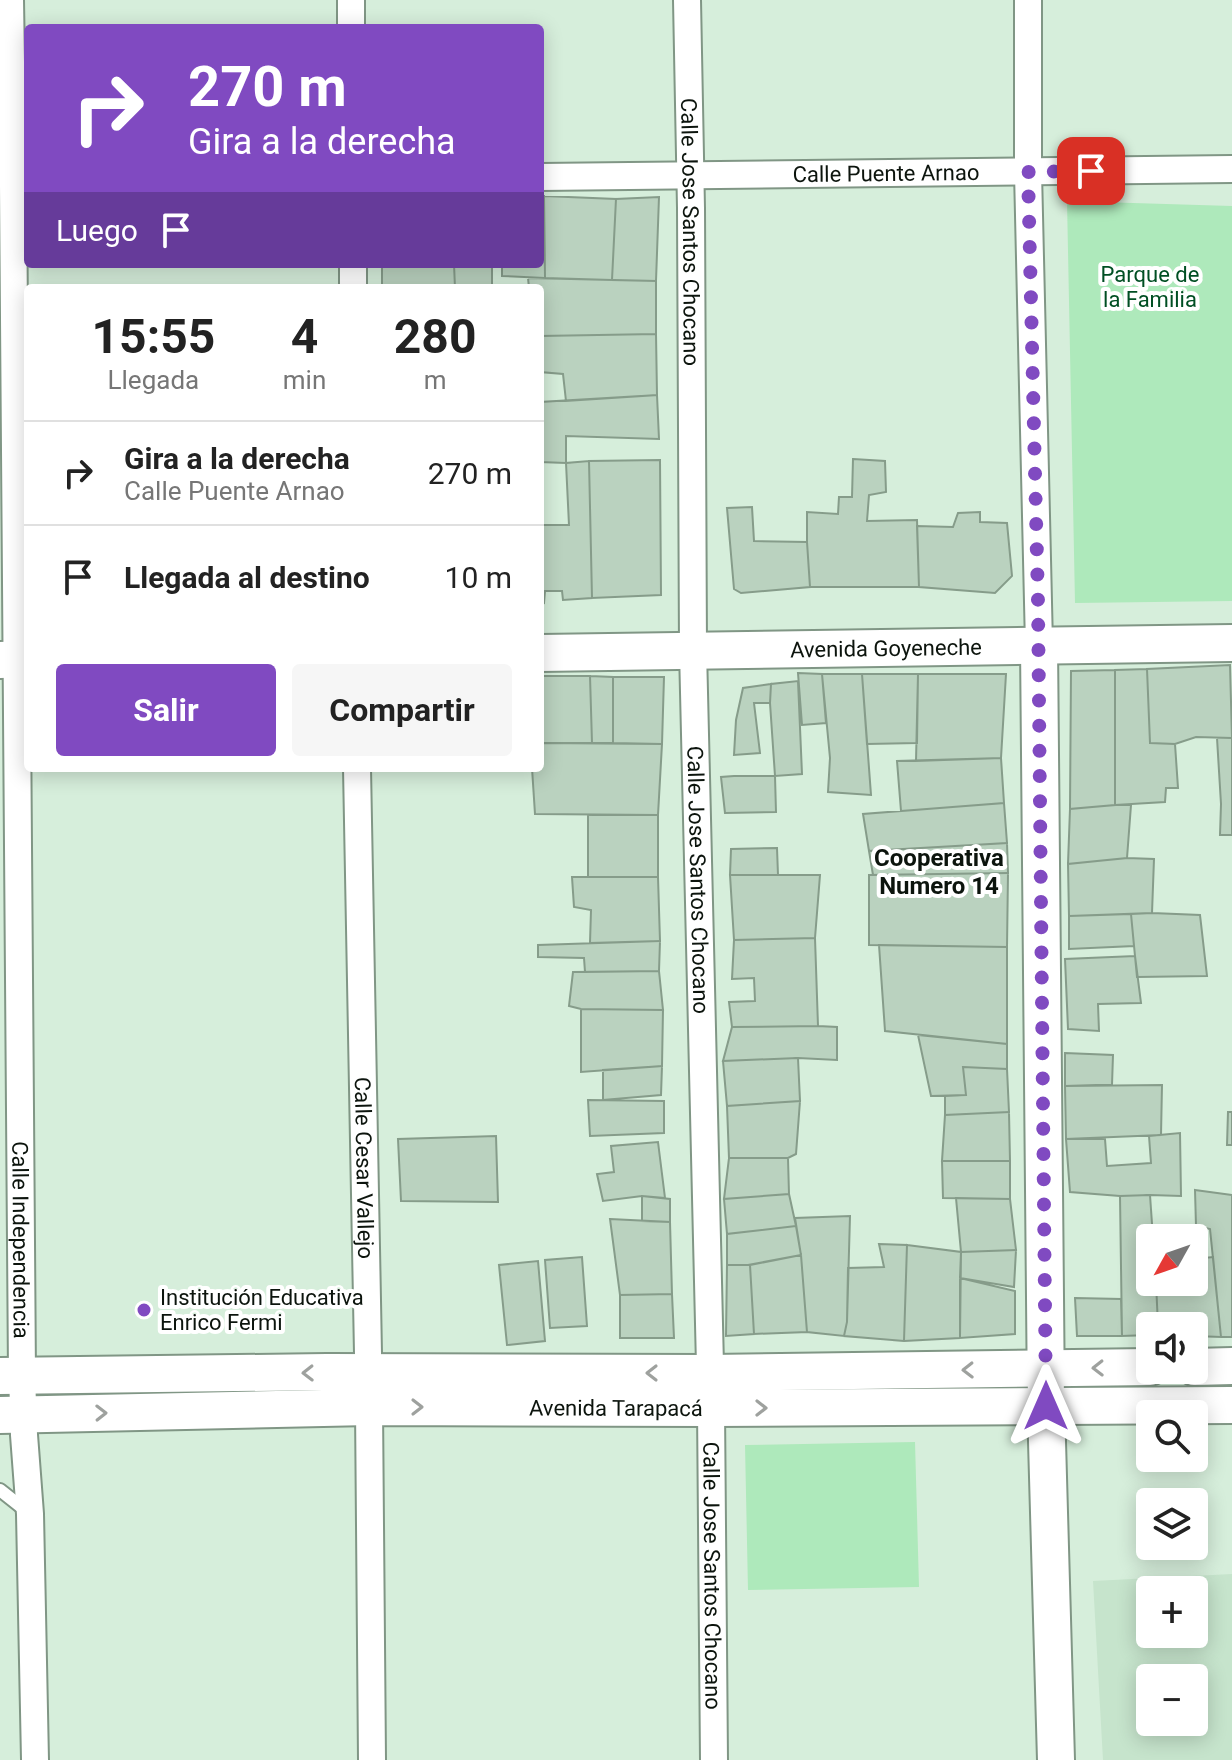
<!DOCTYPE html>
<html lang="es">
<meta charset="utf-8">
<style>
body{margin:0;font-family:Roboto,sans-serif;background:#f6f6f6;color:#222;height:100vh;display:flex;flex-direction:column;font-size:30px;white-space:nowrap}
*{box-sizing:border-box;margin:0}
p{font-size:26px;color:#767676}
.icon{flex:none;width:44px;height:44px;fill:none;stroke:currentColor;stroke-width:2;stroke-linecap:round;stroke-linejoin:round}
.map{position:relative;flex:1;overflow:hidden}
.side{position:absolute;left:24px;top:284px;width:520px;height:488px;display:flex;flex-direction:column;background:#fff;border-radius:8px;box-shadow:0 4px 20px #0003}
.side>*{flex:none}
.banner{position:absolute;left:24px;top:24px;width:520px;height:244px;border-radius:8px;box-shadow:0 4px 20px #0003;background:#804ac1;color:#fff;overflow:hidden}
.needle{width:52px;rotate:230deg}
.controls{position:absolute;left:1136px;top:1224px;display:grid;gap:16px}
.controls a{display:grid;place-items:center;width:72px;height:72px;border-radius:8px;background:#fff;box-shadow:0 4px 20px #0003;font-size:40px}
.pin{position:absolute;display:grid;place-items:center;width:68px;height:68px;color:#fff;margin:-34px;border-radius:16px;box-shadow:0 4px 12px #0006}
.me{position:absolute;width:88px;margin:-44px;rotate:0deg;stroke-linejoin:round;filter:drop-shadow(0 0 6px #0008)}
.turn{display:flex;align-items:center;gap:28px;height:168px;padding:0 32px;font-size:36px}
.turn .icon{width:104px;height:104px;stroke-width:2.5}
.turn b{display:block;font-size:56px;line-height:68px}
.then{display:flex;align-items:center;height:76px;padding:0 32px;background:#0003;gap:16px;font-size:30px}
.eta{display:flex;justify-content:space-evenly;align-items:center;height:136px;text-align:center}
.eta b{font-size:48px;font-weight:700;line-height:56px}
.action{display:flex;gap:16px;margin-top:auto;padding:16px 32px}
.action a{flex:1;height:92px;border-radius:8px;background:#804ac1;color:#fff;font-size:32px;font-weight:700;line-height:92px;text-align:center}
.action a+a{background:#f6f6f6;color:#222}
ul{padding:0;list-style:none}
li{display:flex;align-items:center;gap:24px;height:104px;padding:0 32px;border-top:2px solid #e0e0e0}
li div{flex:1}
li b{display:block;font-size:30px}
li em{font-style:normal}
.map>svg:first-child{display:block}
</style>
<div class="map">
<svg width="1232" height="1760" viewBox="0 0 1232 1760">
<rect width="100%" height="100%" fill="#d6eedb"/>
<!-- built -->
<path fill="#c6e4cc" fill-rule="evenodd" d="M 1232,1574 L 1232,1760 L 1103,1760 L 1093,1581 ZM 1194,1590 L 1194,1634 L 1150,1634 L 1150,1590 ZM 1194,1678 L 1194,1722 L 1150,1722 L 1150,1678 Z"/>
<!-- green -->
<path fill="#aee9bb" d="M 1067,201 L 1232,206 L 1232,601 L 1075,603 Z
M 915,1442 L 919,1587 L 748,1590 L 745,1445 Z"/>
<!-- building -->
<path fill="#bad2bf" stroke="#869c8a" stroke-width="2" d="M 540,196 L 544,196 L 545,278 L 502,276 L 502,264 L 540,264 Z
M 544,196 L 616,199 L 612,280 L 545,278 Z
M 659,197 L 656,281 L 612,280 L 616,199 Z
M 382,264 L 454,264 L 455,288 L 382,288 Z
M 454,264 L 492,264 L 492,288 L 455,288 Z
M 528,278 L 656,281 L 656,334 L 540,336 L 540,288 L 529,288 Z
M 656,334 L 657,395 L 566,401 L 563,374 L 540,372 L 540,336 Z
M 657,395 L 659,439 L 566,436 L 566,463 L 540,462 L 540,402 Z
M 853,459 L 885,461 L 886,492 L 869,495 L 867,521 L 917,520 L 919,587 L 810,587 L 807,542 L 807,512 L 838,514 L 839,497 L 852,497 Z
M 660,460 L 661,595 L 592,598 L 589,461 Z
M 589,461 L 592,598 L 563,600 L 562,591 L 545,591 L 544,603 L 540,602 L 540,525 L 569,525 L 566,463 Z
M 752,507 L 754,541 L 807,542 L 810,587 L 741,593 L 734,589 L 727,508 Z
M 980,512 L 980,522 L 1007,523 L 1012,576 L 995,593 L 919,587 L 917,526 L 953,527 L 958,513 Z
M 1230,665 L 1232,738 L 1196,737 L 1175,744 L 1150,743 L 1147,669 Z
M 1147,669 L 1150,743 L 1175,744 L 1178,788 L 1166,788 L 1165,802 L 1115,805 L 1115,670 Z
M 1115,670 L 1115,805 L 1070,809 L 1071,671 Z
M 798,673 L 822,674 L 826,723 L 802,725 Z
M 822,674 L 862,674 L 871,795 L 828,792 L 830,758 Z
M 862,674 L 918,674 L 917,743 L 867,744 Z
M 918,674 L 1006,674 L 1001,758 L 916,761 Z
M 540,676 L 590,676 L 592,743 L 540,743 Z
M 590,676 L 613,677 L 613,743 L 592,743 Z
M 613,677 L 664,677 L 662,744 L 613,743 Z
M 798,681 L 802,774 L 775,776 L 770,703 L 771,684 Z
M 771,684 L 770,703 L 754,703 L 760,753 L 734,755 L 736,720 L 743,688 Z
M 1217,738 L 1232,738 L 1232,835 L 1220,835 L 1221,804 Z
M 540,743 L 662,744 L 658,815 L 535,814 L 532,768 L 540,768 Z
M 1001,758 L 1004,803 L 901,811 L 897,761 Z
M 734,776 L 775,776 L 776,812 L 725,813 L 721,777 Z
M 1004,803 L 1007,843 L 869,851 L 863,814 Z
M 1115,805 L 1131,805 L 1127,858 L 1068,864 L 1070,809 Z
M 588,815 L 658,815 L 658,877 L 588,877 Z
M 1007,843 L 1008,873 L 873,875 L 869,851 Z
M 777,848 L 778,875 L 730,875 L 731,849 Z
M 1127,858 L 1154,859 L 1152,913 L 1069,916 L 1068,864 Z
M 1008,873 L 1007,947 L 869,945 L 869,875 Z
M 730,875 L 820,875 L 815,938 L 734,940 Z
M 572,877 L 658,877 L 660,941 L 590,943 L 591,910 L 574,907 Z
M 1152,913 L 1200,915 L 1207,976 L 1137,977 L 1131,914 Z
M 1131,914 L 1134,946 L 1069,949 L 1069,916 Z
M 815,938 L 818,1026 L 732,1027 L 729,1002 L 755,1001 L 754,978 L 732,979 L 734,940 Z
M 660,941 L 659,971 L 585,972 L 584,958 L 538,957 L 538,945 Z
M 879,945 L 1007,947 L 1007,1044 L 885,1031 Z
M 1135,956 L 1141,1003 L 1098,1004 L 1099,1031 L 1068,1029 L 1065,959 Z
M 659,971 L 663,1010 L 581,1009 L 569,1006 L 573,972 Z
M 581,1009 L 663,1010 L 662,1066 L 581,1072 Z
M 818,1026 L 837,1027 L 837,1060 L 798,1058 L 723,1061 L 732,1027 Z
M 918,1035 L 1007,1044 L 1007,1069 L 963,1067 L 966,1095 L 931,1096 Z
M 1065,1053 L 1113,1055 L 1112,1085 L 1065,1086 Z
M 798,1058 L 800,1101 L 727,1106 L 723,1061 Z
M 662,1066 L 661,1095 L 603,1100 L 603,1070 Z
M 963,1067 L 1007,1069 L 1009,1112 L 945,1115 L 945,1096 L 966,1095 Z
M 1162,1085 L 1161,1135 L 1066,1139 L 1065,1086 Z
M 588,1100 L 664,1101 L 664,1133 L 590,1136 Z
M 800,1101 L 796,1154 L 788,1158 L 729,1158 L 727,1106 Z
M 1009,1112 L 1010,1161 L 942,1161 L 945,1115 Z
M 1228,1112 L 1232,1112 L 1232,1145 L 1227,1145 Z
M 1180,1133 L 1181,1196 L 1150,1195 L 1120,1196 L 1070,1192 L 1066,1139 L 1105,1139 L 1107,1166 L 1151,1163 L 1149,1136 Z
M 496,1136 L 498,1202 L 401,1201 L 398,1139 Z
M 658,1142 L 665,1198 L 642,1196 L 603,1201 L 597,1174 L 614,1172 L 611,1146 Z
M 729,1158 L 788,1158 L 789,1194 L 724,1199 Z
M 942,1161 L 1010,1161 L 1010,1199 L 943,1198 Z
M 1195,1190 L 1232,1195 L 1232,1337 L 1221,1337 L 1210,1229 L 1196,1226 Z
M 789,1194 L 796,1226 L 727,1234 L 724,1199 Z
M 1150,1195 L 1153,1238 L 1150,1238 L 1150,1282 L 1156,1282 L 1158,1326 L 1150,1326 L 1150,1335 L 1122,1336 L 1120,1196 Z
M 642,1196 L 670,1199 L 670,1222 L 642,1221 Z
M 956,1198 L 1010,1199 L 1016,1250 L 961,1252 Z
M 850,1216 L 847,1322 L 844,1336 L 807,1332 L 801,1255 L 795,1218 Z
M 610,1219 L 670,1222 L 672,1294 L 620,1295 Z
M 796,1226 L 801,1255 L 748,1265 L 727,1265 L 727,1234 Z
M 879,1244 L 907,1245 L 904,1341 L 844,1336 L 847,1322 L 848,1268 L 884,1267 Z
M 907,1245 L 961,1252 L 960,1338 L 904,1341 Z
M 1016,1250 L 1014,1287 L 960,1278 L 961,1252 Z
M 801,1255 L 807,1332 L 754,1334 L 750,1265 Z
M 582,1257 L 587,1326 L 550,1328 L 545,1260 Z
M 1213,1257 L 1221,1337 L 1194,1336 L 1194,1326 L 1158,1326 L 1156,1282 L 1194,1282 L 1194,1259 Z
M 538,1261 L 545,1341 L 507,1345 L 499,1265 Z
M 727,1265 L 750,1265 L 754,1334 L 726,1336 Z
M 960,1278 L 1015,1291 L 1015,1334 L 960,1338 Z
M 672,1294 L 674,1338 L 620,1338 L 620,1295 Z
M 1075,1298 L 1121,1299 L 1122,1336 L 1077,1336 Z"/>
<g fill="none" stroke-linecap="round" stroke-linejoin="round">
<defs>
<path id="lane" d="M 0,1490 L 29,1513"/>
<g id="street">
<path id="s1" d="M 10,0 L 13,186 L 22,1375 L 24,1435 L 30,1514 L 35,1760"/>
<path d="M 351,0 L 351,28"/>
<path id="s2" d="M 687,0 L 691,208 L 693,650 L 711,1408 L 714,1760"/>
<path d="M 1028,0 L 1028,172 L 1039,645"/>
<path id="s3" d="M 540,177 L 1232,169"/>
<path d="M 353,264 L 353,288"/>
<path id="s4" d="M 357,768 L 369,1407 L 372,1760"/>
</g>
<g id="secondary">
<path d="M 1039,645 L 1046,1406 L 1056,1760"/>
<path id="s5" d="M 540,653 L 1232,643"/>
<path d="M 0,660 L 28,659"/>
<path d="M 1194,1367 L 1232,1366"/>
<path d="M 0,1376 L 327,1372 L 710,1373 L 1150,1367"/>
<path id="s6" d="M 0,1415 L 369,1407 L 711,1408 L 1232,1405"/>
</g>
</defs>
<!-- lane casing -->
<use href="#lane" stroke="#809685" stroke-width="16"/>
<!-- street casing -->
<use href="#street" stroke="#809685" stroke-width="30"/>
<!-- secondary casing -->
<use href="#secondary" stroke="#809685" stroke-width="40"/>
<!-- lane -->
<use href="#lane" stroke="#fff" stroke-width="12"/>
<!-- street -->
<use href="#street" stroke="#fff" stroke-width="26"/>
<!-- secondary -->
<use href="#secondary" stroke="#fff" stroke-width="36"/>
</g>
<!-- one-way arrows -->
<defs><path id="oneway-chevron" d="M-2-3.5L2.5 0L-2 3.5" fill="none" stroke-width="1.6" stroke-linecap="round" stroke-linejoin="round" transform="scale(2)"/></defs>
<g stroke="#9ea19e">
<use href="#oneway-chevron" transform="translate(1098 1368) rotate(179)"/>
<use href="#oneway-chevron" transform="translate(968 1370) rotate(179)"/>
<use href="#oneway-chevron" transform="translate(308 1373) rotate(179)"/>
<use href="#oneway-chevron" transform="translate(652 1373) rotate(-180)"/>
<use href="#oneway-chevron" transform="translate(417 1407)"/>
<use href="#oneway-chevron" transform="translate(761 1408)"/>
<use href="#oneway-chevron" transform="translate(101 1413) rotate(-1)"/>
</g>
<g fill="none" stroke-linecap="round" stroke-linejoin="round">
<!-- route -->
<path stroke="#804ac1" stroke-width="14" stroke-dasharray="0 25.2" d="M 1046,1406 L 1038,601 L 1028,172 L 1091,171"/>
</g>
<!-- markers -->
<circle fill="#804ac1" stroke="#fff" stroke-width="3" cx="144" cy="1310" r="8"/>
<g text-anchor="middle" stroke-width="8" stroke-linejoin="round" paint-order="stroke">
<!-- street labels -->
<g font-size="22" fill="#0c140d" stroke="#fff">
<text dy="8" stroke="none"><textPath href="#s3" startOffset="346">Calle Puente Arnao</textPath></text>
<text dy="8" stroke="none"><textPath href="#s2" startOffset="232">Calle Jose Santos Chocano</textPath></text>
<text dy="8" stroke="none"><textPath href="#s5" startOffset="346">Avenida Goyeneche</textPath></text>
<text dy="8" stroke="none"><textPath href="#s2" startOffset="880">Calle Jose Santos Chocano</textPath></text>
<text dy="8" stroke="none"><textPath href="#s4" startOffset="400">Calle Cesar Vallejo</textPath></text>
<text dy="8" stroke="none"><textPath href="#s1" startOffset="1240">Calle Independencia</textPath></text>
<text dy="8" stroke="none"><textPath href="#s6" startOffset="616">Avenida Tarapacá</textPath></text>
<text dy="8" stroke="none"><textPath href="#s2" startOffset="1576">Calle Jose Santos Chocano</textPath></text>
</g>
<!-- park labels -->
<g font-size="22" fill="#004f23" stroke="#fff">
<text x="1150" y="282">Parque de<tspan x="1150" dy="25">la Familia</tspan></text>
</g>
<!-- poi labels -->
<g font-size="22" fill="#0c140d" stroke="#fff" text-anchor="start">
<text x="160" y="1305">Institución Educativa<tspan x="160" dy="25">Enrico Fermi</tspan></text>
</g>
<!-- neighbourhood labels -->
<g font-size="24" font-weight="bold" fill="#0c140d" stroke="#fff">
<text x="939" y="866">Cooperativa<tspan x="939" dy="28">Numero 14</tspan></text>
</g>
</g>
</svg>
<div class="controls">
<a><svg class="needle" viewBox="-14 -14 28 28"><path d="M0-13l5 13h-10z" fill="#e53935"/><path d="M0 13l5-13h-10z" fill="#767676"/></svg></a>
<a><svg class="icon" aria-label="sound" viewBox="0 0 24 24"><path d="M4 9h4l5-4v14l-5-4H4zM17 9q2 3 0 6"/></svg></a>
<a><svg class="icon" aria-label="search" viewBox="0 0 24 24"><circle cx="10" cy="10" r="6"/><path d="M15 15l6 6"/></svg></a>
<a><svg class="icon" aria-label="layers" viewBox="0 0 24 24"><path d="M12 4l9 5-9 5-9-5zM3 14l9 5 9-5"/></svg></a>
<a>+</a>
<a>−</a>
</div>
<div class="pin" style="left:1091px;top:171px;background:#d93025"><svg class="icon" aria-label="arrive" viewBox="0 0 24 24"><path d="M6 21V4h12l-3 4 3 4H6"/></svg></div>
<svg class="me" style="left:1046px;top:1406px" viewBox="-20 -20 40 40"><path d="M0-17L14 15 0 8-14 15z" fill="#804ac1" stroke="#fff" stroke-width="4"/></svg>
<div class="banner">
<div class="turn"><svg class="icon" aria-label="right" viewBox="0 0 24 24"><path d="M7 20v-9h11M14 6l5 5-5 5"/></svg><div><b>270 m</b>Gira a la derecha</div></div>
<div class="then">Luego<svg class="icon" aria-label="arrive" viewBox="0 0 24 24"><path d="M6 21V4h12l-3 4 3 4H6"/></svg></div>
</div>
<section class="side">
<div class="eta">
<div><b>15:55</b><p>Llegada</p></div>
<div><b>4</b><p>min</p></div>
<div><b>280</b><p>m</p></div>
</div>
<ul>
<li><svg class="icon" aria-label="right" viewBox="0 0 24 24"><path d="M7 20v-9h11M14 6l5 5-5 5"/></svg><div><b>Gira a la derecha</b><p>Calle Puente Arnao</p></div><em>270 m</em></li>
<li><svg class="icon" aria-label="arrive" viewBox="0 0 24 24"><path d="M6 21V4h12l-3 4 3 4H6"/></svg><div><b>Llegada al destino</b></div><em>10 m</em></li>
</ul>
<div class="action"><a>Salir</a><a>Compartir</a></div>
</section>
</div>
